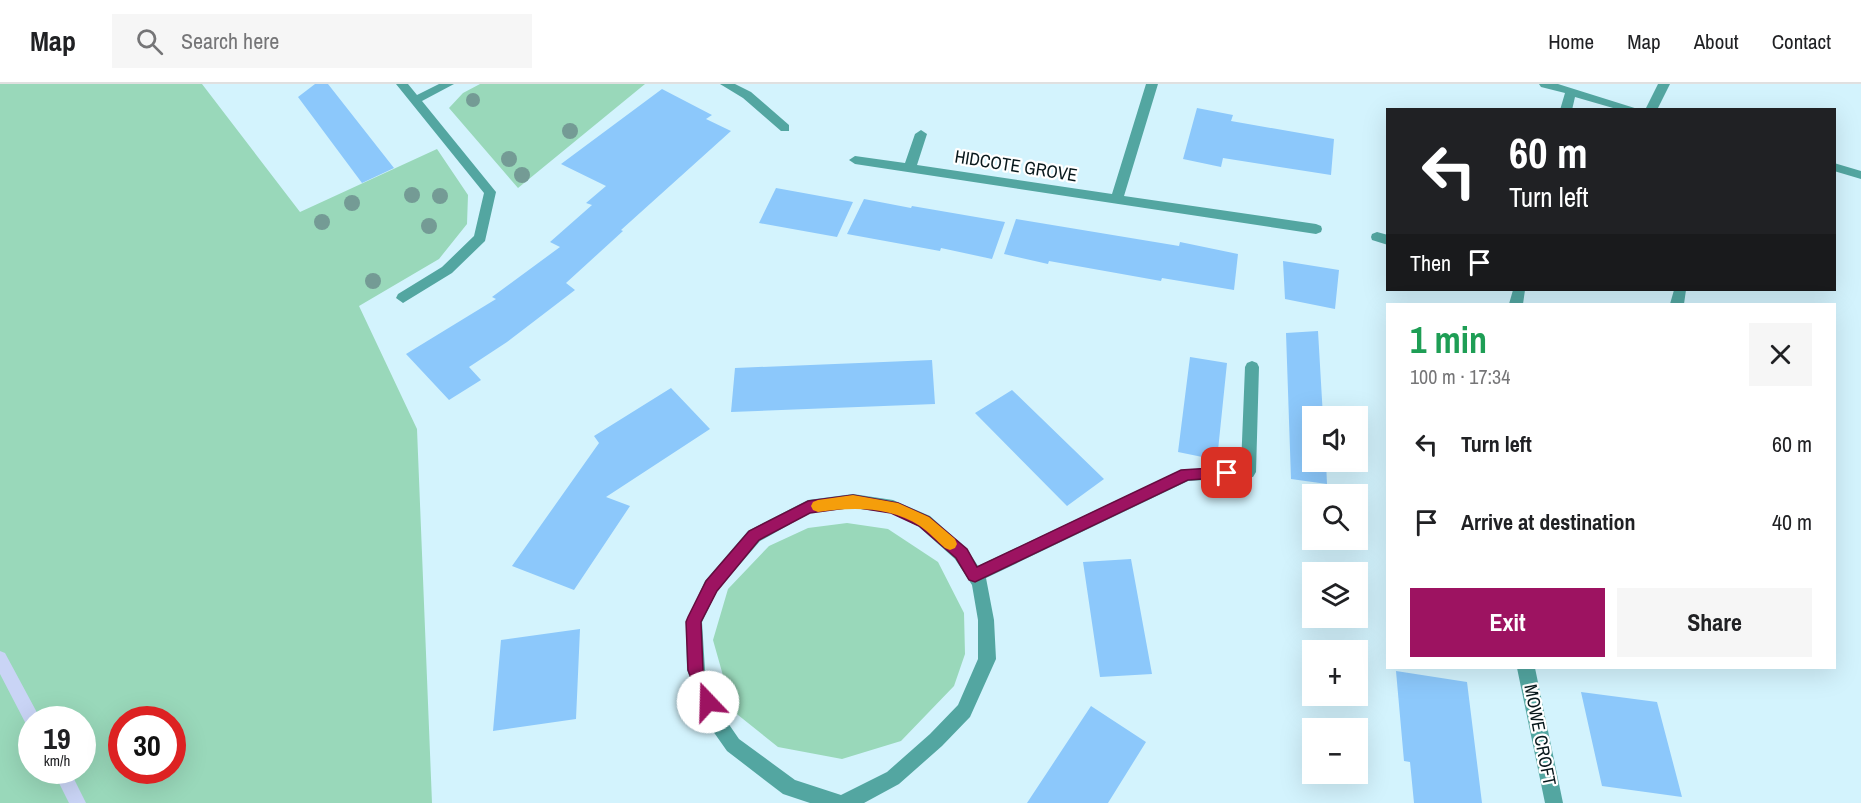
<!DOCTYPE html>
<meta charset="utf-8">
<style>
body{margin:0;font-family:"Archivo Narrow",sans-serif;background:#f6f6f6;color:#202124;height:100vh;display:flex;flex-direction:column;font-size:22px;white-space:nowrap}
*{box-sizing:border-box;margin:0}
p{font-size:20px;color:#757577}
.icon{flex:none;width:33px;height:33px;fill:none;stroke:currentColor;stroke-width:2;stroke-linecap:round;stroke-linejoin:round}
.map{position:relative;flex:1;overflow:hidden}
.panel{position:absolute;left:1386px;top:219px;width:450px;height:366px;display:flex;flex-direction:column;background:#fff;border-radius:0px;box-shadow:0 6px 24px #0002}
.panel>*{flex:none}
.top-card{position:absolute;left:1386px;top:24px;width:450px;height:183px;border-radius:0px;box-shadow:0 6px 24px #0002;background:#202124;color:#fff;overflow:hidden}
.buttons{position:absolute;left:1302px;top:322px;display:grid;gap:12px}
.buttons a{display:grid;place-items:center;width:66px;height:66px;border-radius:0px;background:#fff;box-shadow:0 6px 24px #0002;font-size:30px}
.speed{position:absolute;left:18px;top:622px;display:flex;gap:12px;font-size:30px;font-weight:700;text-align:center}
.speed>*{display:grid;place-content:center;width:78px;height:78px;border-radius:50%;background:#fff;box-shadow:0 6px 24px #0002;line-height:1}
.speed small{font-size:15px;font-weight:400}
.speed .limit{border:9px solid #d22;background:#fff;color:#111}
.pin{position:absolute;display:grid;place-items:center;width:51px;height:51px;color:#fff;margin:-26px;border-radius:12px;box-shadow:0 3px 9px #0006}
.me{position:absolute;width:66px;margin:-33px;rotate:339deg;stroke-linejoin:round;filter:drop-shadow(0 0 4px #0008)}
.turn{display:flex;align-items:center;gap:21px;height:126px;padding:0 24px;font-size:27px}
.turn .icon{width:78px;height:78px;stroke-width:2.5}
.turn b{display:block;font-size:42px;line-height:51px}
.then{display:flex;align-items:center;height:57px;padding:0 24px;background:#0003;gap:12px;font-size:22px}
.round{display:grid;place-items:center;flex:none;width:63px;height:63px;border-radius:0px;background:#f6f6f6}
.overview{display:flex;align-items:center;justify-content:space-between;height:102px;padding:0 24px}
h1{font-size:36px;font-weight:700;line-height:45px;color:#1e9e55}
.cta{display:flex;gap:12px;margin-top:auto;padding:12px 24px}
.cta a{flex:1;height:69px;border-radius:0px;background:#9d1361;color:#fff;font-size:24px;font-weight:700;line-height:69px;text-align:center}
.cta a+a{background:#f6f6f6;color:#202124}
ul{padding:0;list-style:none}
li{display:flex;align-items:center;gap:18px;height:78px;padding:0 24px}
li div{flex:1}
li b{display:block;font-size:22px}
li em{font-style:normal}
header{display:flex;align-items:center;gap:36px;box-sizing:border-box;height:84px;padding:0 30px;background:#fff;border-bottom:2px solid #e0e0e0}
header strong{font-size:28px}
nav{display:flex;gap:33px;margin-inline-start:auto;font-size:21px}
.search{width:420px;height:54px;background:#f6f6f6;display:flex;align-items:center;gap:15px;box-sizing:border-box;padding:0 21px;border-radius:0px;color:#757577;font-size:22px}
.map>svg:first-child{display:block}
</style>
<header>
<strong>Map</strong>
<div class="search"><svg class="icon" aria-label="search" viewBox="0 0 24 24"><circle cx="10" cy="10" r="6"/><path d="M15 15l6 6"/></svg>Search here</div>
<nav><a>Home</a><a>Map</a><a>About</a><a>Contact</a></nav>
</header>
<div class="map">
<svg width="1861" height="719" viewBox="0 0 1861 719">
<rect width="100%" height="100%" fill="#d3f3fd"/>
<!-- green -->
<path fill="#99d8ba" fill-rule="evenodd" d="M 0,0 L 202,0 L 300,128 L 437,65 L 468,111 L 467,140 L 439,175 L 359,222 L 417,345 L 432,719 L 0,719 ZM 32,636 L 82,636 L 82,687 L 32,687 ZM 122,636 L 172,636 L 172,687 L 122,687 Z
M 480,0 L 645,0 L 518,104 L 449,24 L 463,9 Z
M 847,439 L 888,445 L 938,478 L 964,529 L 965,570 L 954,602 L 901,657 L 842,675 L 778,663 L 733,627 L 713,556 L 728,505 L 769,462 L 808,444 Z"/>
<g fill="none" stroke-linecap="round" stroke-linejoin="round">
<!-- stream -->
<path fill="#c9d4f5" fill-rule="evenodd" d="M 0,567 L 5,569 L 41,636 L 32,636 L 32,643 L 27,642 L 0,590 Z
M 53,687 L 70,687 L 86,719 L 69,719 Z"/>
</g>
<!-- building -->
<path fill="#8cc8fb" d="M 315,0 L 328,0 L 394,84 L 362,99 L 298,13 Z
M 662,5 L 712,31 L 706,35 L 731,47 L 621,146 L 623,147 L 566,199 L 575,206 L 507,258 L 469,283 L 481,296 L 449,316 L 406,270 L 496,215 L 492,213 L 560,163 L 550,158 L 592,121 L 586,119 L 606,102 L 561,80 Z
M 1197,24 L 1233,31 L 1231,37 L 1334,55 L 1331,91 L 1223,74 L 1221,83 L 1183,75 Z
M 776,104 L 853,118 L 837,153 L 759,139 Z
M 864,115 L 911,124 L 912,122 L 1005,138 L 992,175 L 941,164 L 940,167 L 847,150 Z
M 1016,135 L 1179,162 L 1180,158 L 1238,170 L 1234,206 L 1162,194 L 1161,197 L 1049,177 L 1048,180 L 1004,170 Z
M 1283,177 L 1339,186 L 1335,225 L 1285,215 Z
M 1318,247 L 1323,333 L 1312,333 L 1312,378 L 1326,378 L 1327,400 L 1291,395 L 1286,249 Z
M 1190,273 L 1227,279 L 1217,376 L 1178,368 Z
M 932,276 L 935,320 L 731,328 L 735,284 Z
M 671,304 L 710,345 L 606,413 L 630,422 L 574,506 L 512,482 L 599,359 L 594,352 Z
M 1012,306 L 1104,395 L 1067,422 L 975,329 Z
M 1131,475 L 1152,590 L 1100,593 L 1083,478 Z
M 580,545 L 576,635 L 493,647 L 501,556 Z
M 1396,587 L 1467,598 L 1482,719 L 1414,719 L 1410,678 L 1404,677 Z
M 1581,608 L 1657,618 L 1682,713 L 1602,702 Z
M 1091,622 L 1146,658 L 1108,719 L 1027,719 Z"/>
<g fill="none" stroke-linecap="round" stroke-linejoin="round">
<!-- minor -->
<path fill="#53a6a1" fill-rule="evenodd" d="M 396,0 L 408,0 L 417,11 L 439,0 L 454,0 L 422,17 L 496,108 L 485,157 L 452,189 L 403,219 L 396,214 L 398,210 L 442,183 L 474,152 L 484,109 Z
M 720,0 L 735,0 L 751,8 L 789,41 L 789,47 L 781,47 L 743,14 Z
M 1146,0 L 1158,0 L 1124,112 L 1316,140 L 1321,142 L 1322,145 L 1321,148 L 1316,150 L 855,80 L 849,76 L 855,72 L 905,79 L 915,50 L 921,46 L 927,50 L 917,81 L 1112,110 Z
M 1539,0 L 1558,0 L 1641,26 L 1620,26 L 1575,13 L 1572,26 L 1560,26 L 1565,9 L 1541,3 Z
M 1658,0 L 1670,0 L 1657,26 L 1645,26 Z
M 1834,79 L 1861,87 L 1861,95 L 1834,87 Z
M 1377,148 L 1388,151 L 1388,161 L 1372,156 L 1371,153 L 1372,150 Z
M 1513,206 L 1525,206 L 1523,220 L 1509,220 Z
M 1674,206 L 1686,206 L 1684,220 L 1670,220 Z
M 1252,277 L 1257,279 L 1259,283 L 1256,388 L 1253,393 L 1188,397 L 986,494 L 994,536 L 996,575 L 970,633 L 942,662 L 899,700 L 864,719 L 810,719 L 783,710 L 727,667 L 708,640 L 687,586 L 686,538 L 705,497 L 748,447 L 808,416 L 853,410 L 893,416 L 930,432 L 967,465 L 978,482 L 1181,386 L 1241,382 L 1245,283 L 1247,279 ZM 853,424 L 891,429 L 918,442 L 955,475 L 972,501 L 978,536 L 978,575 L 958,621 L 930,650 L 887,688 L 841,711 L 795,696 L 739,655 L 721,629 L 705,586 L 702,538 L 717,507 L 760,457 L 810,429 Z
M 1517,584 L 1535,584 L 1563,719 L 1545,719 Z"/>
</g>
<!-- trees -->
<g fill="#749b95">
<circle cx="473" cy="16" r="7"/>
<circle cx="570" cy="47" r="8"/>
<circle cx="509" cy="75" r="8"/>
<circle cx="522" cy="91" r="8"/>
<circle cx="412" cy="111" r="8"/>
<circle cx="440" cy="112" r="8"/>
<circle cx="352" cy="119" r="8"/>
<circle cx="322" cy="138" r="8"/>
<circle cx="429" cy="142" r="8"/>
<circle cx="373" cy="197" r="8"/>
</g>
<!-- route -->
<path fill="#9d1361" stroke="#660c3f" stroke-width="1.5" d="M 1227,383 L 1232,385 L 1234,389 L 1232,393 L 1188,396 L 975,498 L 969,496 L 956,474 L 919,442 L 891,429 L 853,423 L 810,429 L 759,456 L 717,507 L 701,538 L 703,586 L 716,618 L 713,623 L 708,626 L 702,623 L 688,586 L 686,538 L 688,533 L 706,497 L 749,447 L 808,417 L 853,411 L 898,419 L 929,433 L 967,465 L 977,483 L 1181,386 Z"/>
<!-- slow -->
<path fill="#f59e0b" d="M 853,411 L 898,419 L 929,433 L 955,455 L 957,460 L 955,464 L 950,466 L 945,464 C 937,457 929,448 920,442 C 890,422 852,423 818,428 L 813,426 L 811,422 L 813,418 L 818,416 Z"/>
<g text-anchor="middle" stroke-width="4.5" stroke-linejoin="round" paint-order="stroke">
<!-- street labels -->
<g font-size="18" fill="#08181c" stroke="#fff">
<text transform="translate(1016 82) rotate(9)" y="6">HIDCOTE GROVE</text>
<text transform="translate(1540 651) rotate(79)" y="6">MOWE CROFT</text>
</g>
</g>
</svg>
<div class="buttons">
<a><svg class="icon" aria-label="sound" viewBox="0 0 24 24"><path d="M4 9h4l5-4v14l-5-4H4zM17 9q2 3 0 6"/></svg></a>
<a><svg class="icon" aria-label="search" viewBox="0 0 24 24"><circle cx="10" cy="10" r="6"/><path d="M15 15l6 6"/></svg></a>
<a><svg class="icon" aria-label="layers" viewBox="0 0 24 24"><path d="M12 4l9 5-9 5-9-5zM3 14l9 5 9-5"/></svg></a>
<a>+</a>
<a>−</a>
</div>
<div class="speed"><div>19<small>km/h</small></div><div class="limit">30</div></div>
<div class="pin" style="left:1227px;top:389px;background:#d93025"><svg class="icon" aria-label="arrive" viewBox="0 0 24 24"><path d="M6 21V4h12l-3 4 3 4H6"/></svg></div>
<svg class="me" style="left:708px;top:618px" viewBox="-20 -20 40 40"><circle r="19" fill="#fff"/><path d="M0-13L10 11 0 6-10 11z" fill="#9d1361"/></svg>
<div class="top-card">
<div class="turn"><svg class="icon" aria-label="left" viewBox="0 0 24 24"><path d="M17 20v-9H6M10 6l-5 5 5 5"/></svg><div><b>60 m</b>Turn left</div></div>
<div class="then">Then<svg class="icon" aria-label="arrive" viewBox="0 0 24 24"><path d="M6 21V4h12l-3 4 3 4H6"/></svg></div>
</div>
<section class="panel">
<div class="overview"><div><h1>1 min</h1><p>100 m · 17:34</p></div><a class="round"><svg class="icon" aria-label="close" viewBox="0 0 24 24"><path d="M6 6l12 12M18 6L6 18"/></svg></a></div>
<ul>
<li><svg class="icon" aria-label="left" viewBox="0 0 24 24"><path d="M17 20v-9H6M10 6l-5 5 5 5"/></svg><div><b>Turn left</b></div><em>60 m</em></li>
<li><svg class="icon" aria-label="arrive" viewBox="0 0 24 24"><path d="M6 21V4h12l-3 4 3 4H6"/></svg><div><b>Arrive at destination</b></div><em>40 m</em></li>
</ul>
<div class="cta"><a>Exit</a><a>Share</a></div>
</section>
</div>
